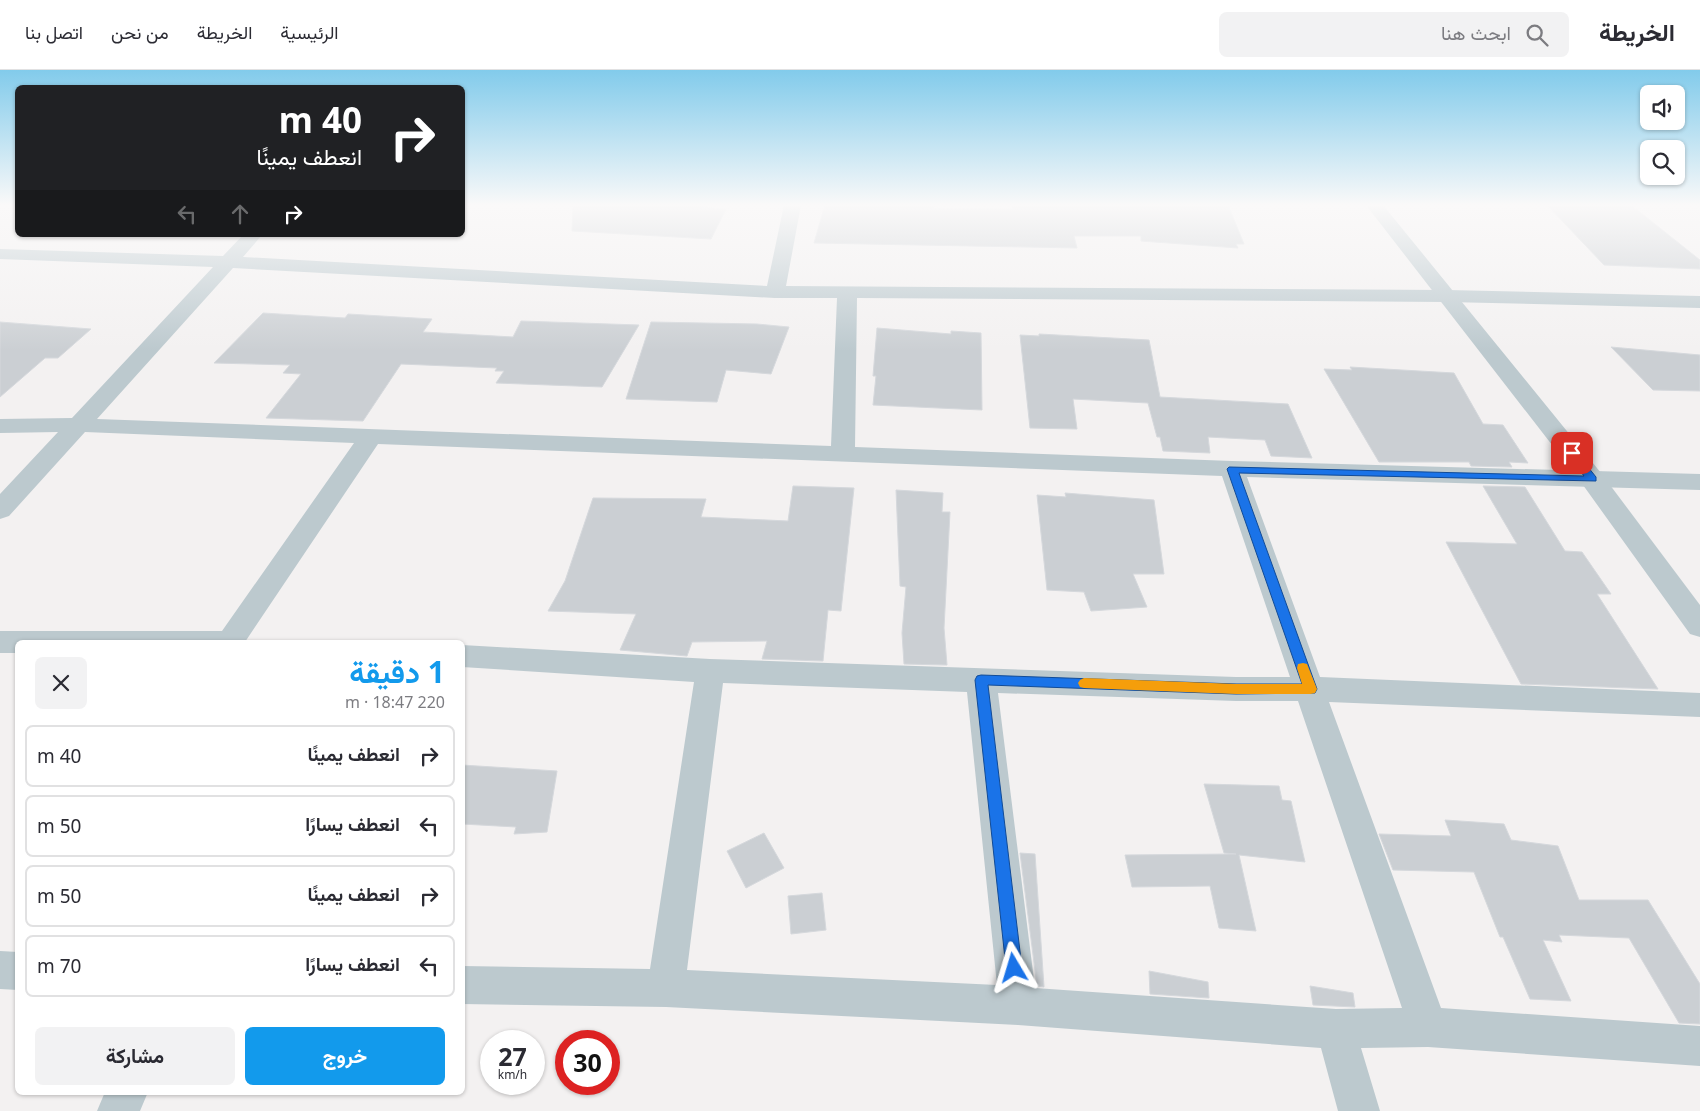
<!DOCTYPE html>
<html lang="ar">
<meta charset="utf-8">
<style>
body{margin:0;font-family:"Noto Sans",Vazirmatn,sans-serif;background:#f2f2f3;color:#2b2b33;direction:rtl;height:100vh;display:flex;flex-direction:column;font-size:19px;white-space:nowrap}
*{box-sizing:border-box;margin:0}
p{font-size:16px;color:#7c7c81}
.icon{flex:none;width:28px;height:28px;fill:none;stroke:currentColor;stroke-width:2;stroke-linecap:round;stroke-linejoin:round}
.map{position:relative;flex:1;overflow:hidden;direction:ltr}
.sheet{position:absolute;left:15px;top:570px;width:450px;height:455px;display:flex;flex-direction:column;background:#fff;border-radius:8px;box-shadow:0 1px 4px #0004;direction:rtl}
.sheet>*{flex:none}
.top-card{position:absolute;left:15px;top:15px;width:450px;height:152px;border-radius:8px;box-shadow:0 1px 4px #0004;direction:rtl;background:#202124;color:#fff;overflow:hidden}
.controls{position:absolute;left:1640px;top:15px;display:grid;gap:10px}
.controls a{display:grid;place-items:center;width:45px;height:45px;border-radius:8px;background:#fff;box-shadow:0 1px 4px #0004;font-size:25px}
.speed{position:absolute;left:480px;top:960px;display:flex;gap:10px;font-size:25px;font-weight:700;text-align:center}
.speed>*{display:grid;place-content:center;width:65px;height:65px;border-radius:50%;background:#fff;box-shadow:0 1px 4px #0004;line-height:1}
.speed small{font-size:12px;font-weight:400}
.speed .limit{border:8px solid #d22;background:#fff;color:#111}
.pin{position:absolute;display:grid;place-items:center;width:42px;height:42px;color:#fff;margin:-21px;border-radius:10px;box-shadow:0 2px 8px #0006}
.me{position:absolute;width:55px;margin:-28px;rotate:353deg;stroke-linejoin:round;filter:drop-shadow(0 0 4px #0008)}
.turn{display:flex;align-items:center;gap:18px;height:105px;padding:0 20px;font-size:22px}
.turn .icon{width:65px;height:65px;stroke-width:2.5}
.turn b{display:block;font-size:35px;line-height:42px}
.lanes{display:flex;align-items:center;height:48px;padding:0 20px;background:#0003;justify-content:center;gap:25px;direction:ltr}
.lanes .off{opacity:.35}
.round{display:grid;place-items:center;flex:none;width:52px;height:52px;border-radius:8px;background:#f2f2f3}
.summary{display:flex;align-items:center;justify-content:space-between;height:85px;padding:0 20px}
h1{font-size:30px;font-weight:700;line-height:38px;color:#129aec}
.cta{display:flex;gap:10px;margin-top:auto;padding:10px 20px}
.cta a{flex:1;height:58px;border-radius:8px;background:#129aec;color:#fff;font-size:20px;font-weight:700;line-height:58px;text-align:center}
.cta a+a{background:#f2f2f3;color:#2b2b33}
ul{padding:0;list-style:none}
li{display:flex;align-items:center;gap:15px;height:62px;margin:0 10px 8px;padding:0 10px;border:2px solid #e1e1e2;border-radius:8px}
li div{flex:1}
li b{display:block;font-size:19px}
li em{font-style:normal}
header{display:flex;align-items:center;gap:30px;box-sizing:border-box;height:70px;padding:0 25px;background:#fff;border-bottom:1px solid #e1e1e2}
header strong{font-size:24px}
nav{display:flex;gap:28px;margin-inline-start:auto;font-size:18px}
.search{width:350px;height:45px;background:#f2f2f3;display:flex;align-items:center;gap:12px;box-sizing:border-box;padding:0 18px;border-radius:8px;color:#7c7c81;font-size:19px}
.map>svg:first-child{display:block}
</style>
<header>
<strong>الخريطة</strong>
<div class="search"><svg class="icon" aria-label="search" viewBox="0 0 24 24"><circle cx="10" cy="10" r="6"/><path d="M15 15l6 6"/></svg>ابحث هنا</div>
<nav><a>الرئيسية</a><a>الخريطة</a><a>من نحن</a><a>اتصل بنا</a></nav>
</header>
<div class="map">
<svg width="1700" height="1041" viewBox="0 0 1700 1041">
<rect width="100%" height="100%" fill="#f3f1f1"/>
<!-- building -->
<path fill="#cbcfd3" stroke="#d5d8dc" d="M 573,135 L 676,135 L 726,139 L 711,169 L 572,161 Z
M 825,135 L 934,135 L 934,138 L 1012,139 L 1012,135 L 1228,135 L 1244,174 L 1236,174 L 1238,178 L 1141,171 L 1141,166 L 1074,166 L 1077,178 L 814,173 Z
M 1547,135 L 1631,135 L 1700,190 L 1700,199 L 1604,195 Z
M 263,243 L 345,248 L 348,244 L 432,249 L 423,262 L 513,267 L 521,251 L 639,255 L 602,317 L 496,313 L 504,301 L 495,301 L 497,298 L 401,294 L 363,351 L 266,348 L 301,304 L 283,303 L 290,295 L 214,293 Z
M 0,252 L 91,259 L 58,288 L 45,288 L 0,327 Z
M 651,252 L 757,254 L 789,257 L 771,304 L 726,300 L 717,332 L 626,329 Z
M 877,258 L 951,264 L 951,261 L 981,263 L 982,340 L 873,335 L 876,306 L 873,306 Z
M 1039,264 L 1149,270 L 1160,327 L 1288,334 L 1312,388 L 1271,386 L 1265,370 L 1208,367 L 1210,383 L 1163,381 L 1160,367 L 1157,367 L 1148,333 L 1073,329 L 1077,359 L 1030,358 L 1020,265 L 1039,266 Z
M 1611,277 L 1700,285 L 1700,321 L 1653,320 Z
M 1350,297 L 1454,303 L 1483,354 L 1503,355 L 1528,393 L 1509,392 L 1512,397 L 1471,396 L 1469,392 L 1379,392 L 1324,299 L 1352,300 Z
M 793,416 L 854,418 L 841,541 L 828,540 L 823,591 L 762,589 L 767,571 L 692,572 L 687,586 L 620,580 L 636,544 L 548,541 L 565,511 L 593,428 L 706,429 L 701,447 L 788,451 Z
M 1483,416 L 1525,417 L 1565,481 L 1582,482 L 1611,524 L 1597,524 L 1658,619 L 1521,614 L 1446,472 L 1517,474 Z
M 896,420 L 943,423 L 942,442 L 950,442 L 944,558 L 947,595 L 904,594 L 902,563 L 906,517 L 900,516 Z
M 1065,423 L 1154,430 L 1164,504 L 1133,504 L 1147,537 L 1091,541 L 1084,522 L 1047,520 L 1037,425 L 1066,427 Z
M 462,695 L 557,701 L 547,762 L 514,764 L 516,757 L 462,754 Z
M 1204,714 L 1279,716 L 1282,730 L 1291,731 L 1305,792 L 1239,785 L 1256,861 L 1219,858 L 1210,816 L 1132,817 L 1125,785 L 1236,784 L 1224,783 Z
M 1445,750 L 1504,754 L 1511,770 L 1558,776 L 1579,830 L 1648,830 L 1700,914 L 1700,954 L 1679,953 L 1629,868 L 1559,865 L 1562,872 L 1543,870 L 1571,931 L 1530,929 L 1503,867 L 1500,867 L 1474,802 L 1393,800 L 1379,764 L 1451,766 Z
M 764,763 L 784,798 L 746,818 L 727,781 Z
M 1020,783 L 1035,784 L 1044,917 L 1037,916 Z
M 822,823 L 826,860 L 791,864 L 788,826 Z
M 1149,901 L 1208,912 L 1209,928 L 1150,924 Z
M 1310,916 L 1353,923 L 1355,937 L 1313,935 Z"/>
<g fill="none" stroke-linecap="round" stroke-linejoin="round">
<!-- minor -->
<path fill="#bcc9ce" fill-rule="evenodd" d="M 784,135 L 801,135 L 786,216 L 1447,220 L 1700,226 L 1700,238 L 1447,232 L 857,228 L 855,377 L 1232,391 L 1700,404 L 1700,420 L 1247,407 L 1320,607 L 1700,623 L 1700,647 L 1329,632 L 1441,938 L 1700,956 L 1700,996 L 1428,977 L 1361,978 L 1380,1041 L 1338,1041 L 1321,978 L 1018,955 L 666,937 L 462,934 L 462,896 L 650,899 L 694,612 L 462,597 L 462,575 L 710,589 L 1236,607 L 1290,607 L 1222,406 L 378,374 L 245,572 L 18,572 L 18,583 L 0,583 L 0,561 L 222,561 L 354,373 L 85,362 L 9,446 L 0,449 L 0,424 L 58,362 L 0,363 L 0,349 L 72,348 L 213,197 L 0,189 L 0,179 L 223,186 L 243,165 L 262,165 L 243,187 L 767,216 ZM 233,198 L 775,228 L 837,228 L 831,376 L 97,349 ZM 723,613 L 967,622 L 997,915 L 687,900 ZM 998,623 L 1236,631 L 1298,631 L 1402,938 L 1336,939 L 1035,918 Z
M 0,881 L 18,882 L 18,920 L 0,919 Z
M 105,1022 L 148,1022 L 140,1041 L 97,1041 Z"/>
<!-- tertiary -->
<path fill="#bcc9ce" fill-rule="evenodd" d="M 1366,135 L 1383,135 L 1601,403 L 1700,535 L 1700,567 L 1690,564 L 1583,415 Z"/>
</g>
<!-- sky -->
<linearGradient id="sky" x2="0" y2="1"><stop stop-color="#82cbeb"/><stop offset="0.48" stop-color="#faf9f9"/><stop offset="1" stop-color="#faf9f9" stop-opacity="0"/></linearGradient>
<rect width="1700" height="281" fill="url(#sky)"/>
<!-- route -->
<path fill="#1a73e8" stroke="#114b97" d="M 1572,380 L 1575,381 L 1596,407 L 1596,411 L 1239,403 L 1317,619 L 1315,623 L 1236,624 L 988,615 L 1022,898 L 1020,903 L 1014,906 L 1008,903 L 1006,898 L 975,610 L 977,606 L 981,605 L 1236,614 L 1302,614 L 1227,399 L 1229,397 L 1584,406 L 1567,383 Z"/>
<!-- slow -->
<path fill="#f59e0b" d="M 1303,593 L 1307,594 L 1317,619 L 1315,623 L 1310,624 L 1236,624 L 1084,618 L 1080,617 L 1078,613 L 1080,610 L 1084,608 L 1236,614 L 1302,614 L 1297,598 L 1298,594 Z"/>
</svg>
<div class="controls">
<a><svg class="icon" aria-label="sound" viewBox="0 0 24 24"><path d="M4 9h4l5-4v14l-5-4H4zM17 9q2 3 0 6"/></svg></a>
<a><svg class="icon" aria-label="search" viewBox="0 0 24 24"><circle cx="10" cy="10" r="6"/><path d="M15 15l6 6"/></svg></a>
</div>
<div class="speed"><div>27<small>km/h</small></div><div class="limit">30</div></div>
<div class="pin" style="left:1572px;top:383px;background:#d93025"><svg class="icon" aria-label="arrive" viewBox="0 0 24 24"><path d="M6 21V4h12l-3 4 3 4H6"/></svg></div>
<svg class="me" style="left:1014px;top:898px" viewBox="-20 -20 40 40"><path d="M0-17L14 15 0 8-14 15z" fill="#1a73e8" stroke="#fff" stroke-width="4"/></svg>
<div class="top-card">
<div class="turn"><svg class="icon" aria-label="right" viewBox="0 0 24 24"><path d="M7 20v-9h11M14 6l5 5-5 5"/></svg><div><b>40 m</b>انعطف يمينًا</div></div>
<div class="lanes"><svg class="icon off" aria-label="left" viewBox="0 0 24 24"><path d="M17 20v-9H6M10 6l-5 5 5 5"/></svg><svg class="icon off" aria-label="ahead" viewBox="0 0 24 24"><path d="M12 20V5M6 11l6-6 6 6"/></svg><svg class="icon" aria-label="right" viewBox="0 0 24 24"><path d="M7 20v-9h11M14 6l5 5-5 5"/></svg></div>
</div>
<section class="sheet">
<div class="summary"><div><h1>1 دقيقة</h1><p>220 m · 18:47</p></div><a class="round"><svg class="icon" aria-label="close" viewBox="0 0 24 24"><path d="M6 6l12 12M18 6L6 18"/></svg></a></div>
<ul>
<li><svg class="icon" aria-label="right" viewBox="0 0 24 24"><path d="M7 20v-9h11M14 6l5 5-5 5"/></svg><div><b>انعطف يمينًا</b></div><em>40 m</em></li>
<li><svg class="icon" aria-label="left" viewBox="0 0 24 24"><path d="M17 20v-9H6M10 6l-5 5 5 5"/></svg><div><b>انعطف يسارًا</b></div><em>50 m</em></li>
<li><svg class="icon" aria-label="right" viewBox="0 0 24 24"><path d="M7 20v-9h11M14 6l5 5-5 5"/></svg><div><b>انعطف يمينًا</b></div><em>50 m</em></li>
<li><svg class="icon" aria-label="left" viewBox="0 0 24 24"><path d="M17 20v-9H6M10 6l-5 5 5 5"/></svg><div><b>انعطف يسارًا</b></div><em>70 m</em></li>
</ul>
<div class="cta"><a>خروج</a><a>مشاركة</a></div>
</section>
</div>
